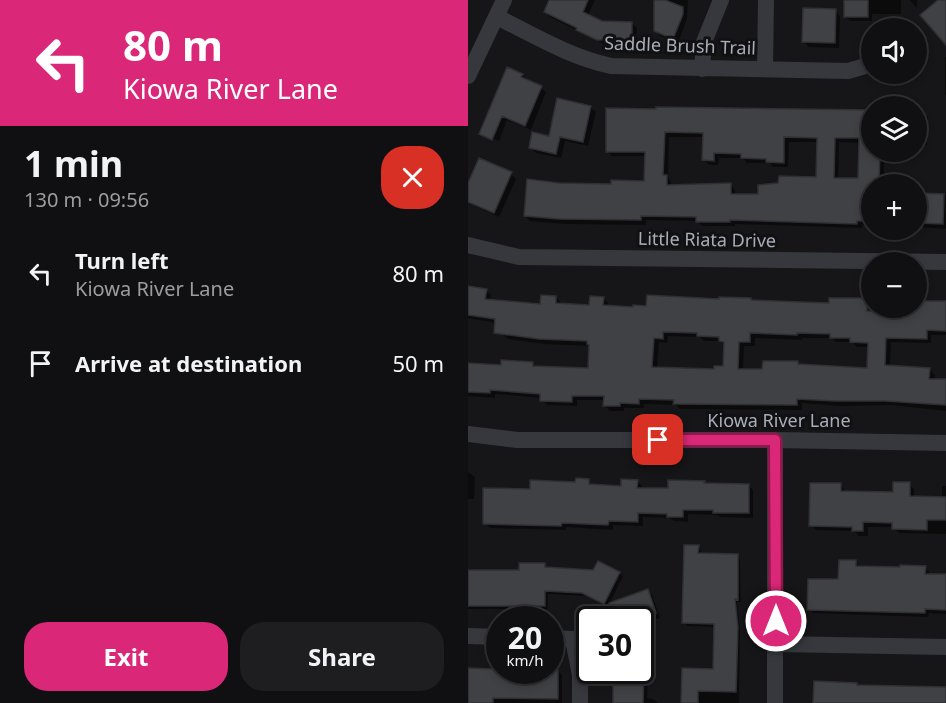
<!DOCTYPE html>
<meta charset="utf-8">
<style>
body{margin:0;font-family:"Noto Sans",sans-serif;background:#1e1e20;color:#f1f3f6;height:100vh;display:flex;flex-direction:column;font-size:22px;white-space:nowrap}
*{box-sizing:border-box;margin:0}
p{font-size:20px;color:#9c9d9f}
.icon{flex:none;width:33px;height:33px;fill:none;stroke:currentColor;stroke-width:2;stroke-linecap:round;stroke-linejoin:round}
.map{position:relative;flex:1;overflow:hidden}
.sheet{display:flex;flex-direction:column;background:#101012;width:468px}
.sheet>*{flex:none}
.guide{background:#db2777;color:#fff;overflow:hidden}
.fabs{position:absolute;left:393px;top:18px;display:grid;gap:12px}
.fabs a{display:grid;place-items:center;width:66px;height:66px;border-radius:50%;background:#101012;box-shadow:0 3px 9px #0003,0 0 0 2px #303032;font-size:30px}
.speed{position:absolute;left:18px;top:606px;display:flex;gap:12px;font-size:30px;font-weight:700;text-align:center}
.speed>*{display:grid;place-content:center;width:78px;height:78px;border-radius:50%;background:#101012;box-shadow:0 3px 9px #0003,0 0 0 2px #303032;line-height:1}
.speed small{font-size:15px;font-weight:400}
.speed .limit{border:3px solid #111;border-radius:9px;background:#fff;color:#111}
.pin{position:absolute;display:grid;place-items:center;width:51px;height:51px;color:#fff;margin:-26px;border-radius:12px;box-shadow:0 3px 9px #0006}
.me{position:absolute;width:66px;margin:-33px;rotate:0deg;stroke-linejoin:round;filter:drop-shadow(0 0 4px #0008)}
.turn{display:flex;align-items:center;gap:21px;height:126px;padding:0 24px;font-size:27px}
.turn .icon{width:78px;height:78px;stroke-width:2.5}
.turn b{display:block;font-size:42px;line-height:51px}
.round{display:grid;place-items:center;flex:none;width:63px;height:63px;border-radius:24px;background:#1e1e20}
.summary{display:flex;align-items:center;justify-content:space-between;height:102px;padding:0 24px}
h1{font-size:36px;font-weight:700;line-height:45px}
.button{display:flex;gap:12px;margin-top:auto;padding:12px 24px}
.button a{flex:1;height:69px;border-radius:24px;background:#db2777;color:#fff;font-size:24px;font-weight:700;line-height:69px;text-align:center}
.button a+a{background:#1e1e20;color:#f1f3f6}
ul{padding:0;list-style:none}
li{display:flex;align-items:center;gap:18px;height:90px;padding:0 24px}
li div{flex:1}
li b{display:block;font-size:22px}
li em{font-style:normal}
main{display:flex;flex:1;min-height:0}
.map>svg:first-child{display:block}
</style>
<main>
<section class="sheet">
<div class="guide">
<div class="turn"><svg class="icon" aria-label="left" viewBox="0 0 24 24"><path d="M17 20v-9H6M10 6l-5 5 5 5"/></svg><div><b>80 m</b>Kiowa River Lane</div></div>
</div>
<div class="summary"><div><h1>1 min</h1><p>130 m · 09:56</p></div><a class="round" style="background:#d93025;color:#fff"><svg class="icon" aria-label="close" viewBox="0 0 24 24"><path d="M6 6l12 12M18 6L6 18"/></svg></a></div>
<ul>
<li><svg class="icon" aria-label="left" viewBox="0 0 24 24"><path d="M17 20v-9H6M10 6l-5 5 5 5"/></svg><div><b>Turn left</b><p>Kiowa River Lane</p></div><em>80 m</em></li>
<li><svg class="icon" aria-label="arrive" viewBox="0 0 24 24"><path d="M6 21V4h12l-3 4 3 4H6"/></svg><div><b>Arrive at destination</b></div><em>50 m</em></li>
</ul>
<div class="button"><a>Exit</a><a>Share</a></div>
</section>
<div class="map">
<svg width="478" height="703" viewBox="0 0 478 703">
<rect width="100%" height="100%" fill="#161618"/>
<!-- shadow -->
<path fill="#0007" fill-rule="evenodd" d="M 83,0 L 127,0 L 120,15 L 134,23 L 164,23 L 169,28 L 168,44 L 136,44 L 82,17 L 77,12 Z
M 189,0 L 220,0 L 219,19 L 210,43 L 192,36 L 187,31 Z
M 383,0 L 433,0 L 433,14 L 404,14 L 404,21 L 382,21 L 378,17 Z
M 442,0 L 449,0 L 449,8 L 446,5 Z
M 367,11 L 372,16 L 371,48 L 341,47 L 336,42 Z
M 477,57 L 478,57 L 478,96 L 477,94 Z
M 54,75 L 78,92 L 63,130 L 39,120 L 31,141 L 17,135 L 17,138 L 13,134 Z
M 122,107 L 128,112 L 120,146 L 97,141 L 93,158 L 68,153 L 63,148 L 82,138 Z
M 139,110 L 404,111 L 404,152 L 439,152 L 439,161 L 416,161 L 416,184 L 404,184 L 404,226 L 394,225 L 394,228 L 267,224 L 267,226 L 234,226 L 230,221 L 178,220 L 178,225 L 97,224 L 62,221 L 57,216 L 91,185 L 145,186 L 178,182 L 179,156 L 144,156 L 139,151 ZM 201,137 L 236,137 L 236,160 L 241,165 L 250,165 L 251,158 L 275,158 L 279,163 L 302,163 L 305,167 L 320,167 L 321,142 L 350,142 L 349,179 L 292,196 L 267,195 L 267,190 L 262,184 L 203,186 L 203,182 L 200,178 ZM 371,142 L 392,143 L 392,180 L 370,179 Z
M 448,112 L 455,112 L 460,117 L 459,145 L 448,145 Z
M 43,174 L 48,179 L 31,217 L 0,203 L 0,187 Z
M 448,194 L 478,195 L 478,229 L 448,227 Z
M 0,287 L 18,290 L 23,295 L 22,301 L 74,306 L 88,297 L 93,302 L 93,305 L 123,306 L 135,298 L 140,303 L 140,307 L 180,308 L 283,299 L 286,302 L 362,304 L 399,299 L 404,304 L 404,313 L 428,313 L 428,308 L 448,308 L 478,302 L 478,335 L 463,335 L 463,343 L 423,342 L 422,367 L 462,370 L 467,375 L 466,380 L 478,380 L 478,411 L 423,405 L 372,406 L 334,403 L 334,410 L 212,409 L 208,405 L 176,404 L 176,408 L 156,408 L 156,411 L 142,411 L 137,406 L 137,400 L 109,400 L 109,406 L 79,405 L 74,398 L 27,394 L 27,398 L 0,396 L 0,364 L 34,367 L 65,364 L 69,368 L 122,369 L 122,346 L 77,344 L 40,339 L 28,329 L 28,323 L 0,318 ZM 200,336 L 232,337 L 236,341 L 253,341 L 257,346 L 257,367 L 248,371 L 189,368 L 191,342 L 199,343 ZM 287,338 L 334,340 L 334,338 L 364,338 L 368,342 L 384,342 L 389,347 L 401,347 L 401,370 L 332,366 L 329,363 L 296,371 L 275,370 L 276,346 L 287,346 Z
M 0,472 L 7,477 L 6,499 L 0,499 Z
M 120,481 L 125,486 L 154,487 L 169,481 L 174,486 L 174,489 L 201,490 L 236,482 L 239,485 L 280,485 L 285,490 L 285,518 L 252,517 L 249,515 L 220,514 L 220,522 L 206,521 L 202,518 L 175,517 L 175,526 L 145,525 L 145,530 L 98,527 L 98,530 L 22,528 L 17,523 L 63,490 Z
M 441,484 L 446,489 L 446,498 L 474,499 L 474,486 L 478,486 L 478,534 L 431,533 L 425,527 L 400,527 L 400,536 L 391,536 L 386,531 L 348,530 L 343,525 L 373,485 L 378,492 L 426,494 Z
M 230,547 L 233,550 L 233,555 L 269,556 L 272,559 L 273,602 L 269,602 L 272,631 L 271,703 L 215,703 L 246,671 L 247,627 L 219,626 L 216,622 Z
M 387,561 L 392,568 L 457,567 L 461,572 L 461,575 L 478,576 L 478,614 L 461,613 L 460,617 L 345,613 L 340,609 L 372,581 Z
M 130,563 L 155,576 L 140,607 L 119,596 L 80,594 L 80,609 L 0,609 L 0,571 L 53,572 L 77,565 L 81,569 L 126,572 Z
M 179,591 L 184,595 L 192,618 L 182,621 L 179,698 L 185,699 L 190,703 L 146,703 L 172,670 L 172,620 Z
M 0,670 L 89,671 L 94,675 L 94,703 L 0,703 Z"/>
<!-- building -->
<path fill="#404145" stroke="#303034" stroke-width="1.5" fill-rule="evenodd" d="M 81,0 L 120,0 L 115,12 L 134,21 L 164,22 L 164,40 L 129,40 L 108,30 L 109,28 L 76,12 Z
M 186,0 L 197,0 L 215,7 L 215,14 L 205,39 L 186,31 Z
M 376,0 L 400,0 L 400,17 L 376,17 Z
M 470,0 L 478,0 L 478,45 L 452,15 Z
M 335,8 L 368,9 L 367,43 L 334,42 Z
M 39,67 L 55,74 L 53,77 L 74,86 L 57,126 L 34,116 L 24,140 L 11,134 Z
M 89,98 L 123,106 L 115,142 L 92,137 L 88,154 L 61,148 L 64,132 L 81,136 Z
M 188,107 L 404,110 L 404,152 L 412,152 L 411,184 L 404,184 L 404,221 L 389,221 L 389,224 L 262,220 L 262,222 L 228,222 L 228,217 L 173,216 L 173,220 L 91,219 L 56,216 L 59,179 L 91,183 L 143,184 L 143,180 L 176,181 L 177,152 L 138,152 L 138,108 L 188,109 ZM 197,132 L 235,133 L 234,160 L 246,161 L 246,153 L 273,154 L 273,158 L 298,159 L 298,162 L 316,163 L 316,137 L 349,138 L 348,177 L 311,176 L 310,183 L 290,185 L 290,194 L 263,194 L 263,183 L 199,185 L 199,175 L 195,175 ZM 367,138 L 391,138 L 390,178 L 366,178 Z
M 11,158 L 44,172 L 26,213 L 0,202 L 0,183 Z
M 448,193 L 476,194 L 475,224 L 448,223 Z
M 0,286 L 19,289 L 17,299 L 72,304 L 73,295 L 88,296 L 88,303 L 121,305 L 122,296 L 136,297 L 135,305 L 165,307 L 165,305 L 178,306 L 179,295 L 251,299 L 251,297 L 283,298 L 283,300 L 333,302 L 361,303 L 361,298 L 399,298 L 399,311 L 427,311 L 427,308 L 448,308 L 448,301 L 478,301 L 478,331 L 459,330 L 459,339 L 418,338 L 417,365 L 462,368 L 461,379 L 478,379 L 478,405 L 417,401 L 366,401 L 329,399 L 329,405 L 205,404 L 206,400 L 171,399 L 171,404 L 152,403 L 152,406 L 135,406 L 136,396 L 104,396 L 104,402 L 72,401 L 72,394 L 22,390 L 22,393 L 0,392 L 0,363 L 33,365 L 33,360 L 65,362 L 65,366 L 120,368 L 121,345 L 119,344 L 119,341 L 71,339 L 26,333 L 27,319 L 0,315 ZM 195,332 L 229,333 L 229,336 L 251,337 L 251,341 L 256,342 L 255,366 L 246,366 L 246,369 L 184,367 L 186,338 L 195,339 ZM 282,333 L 329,335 L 329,333 L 362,334 L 362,338 L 382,338 L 382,342 L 400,343 L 399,368 L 330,364 L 330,361 L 295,361 L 294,369 L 270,369 L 271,342 L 282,342 Z
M 108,478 L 121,479 L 121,484 L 153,486 L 153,479 L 170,480 L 169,488 L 200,488 L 200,480 L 237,481 L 236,483 L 281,484 L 281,513 L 245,513 L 245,510 L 215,510 L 215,517 L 199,517 L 199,514 L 170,513 L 170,522 L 141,521 L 140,525 L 94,523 L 93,526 L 15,524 L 15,488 L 62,489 L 62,480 L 107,482 Z
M 425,482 L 442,482 L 442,496 L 478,497 L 478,520 L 459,520 L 459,530 L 424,529 L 424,523 L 395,522 L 395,531 L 384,531 L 384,527 L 341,526 L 342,483 L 373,483 L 373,491 L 425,492 Z
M 216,545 L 231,545 L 230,553 L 270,554 L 270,600 L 267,599 L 270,627 L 268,692 L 230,691 L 230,703 L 213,703 L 214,668 L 245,669 L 246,624 L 214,623 Z
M 371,560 L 388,560 L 388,566 L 432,567 L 432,565 L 458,566 L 457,574 L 478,574 L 478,610 L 457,609 L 457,613 L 339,610 L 340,579 L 370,579 Z
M 130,561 L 152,572 L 136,604 L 114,593 L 77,591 L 77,606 L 0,606 L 0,570 L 51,570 L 51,563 L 77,563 L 77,567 L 125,570 Z
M 180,589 L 188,613 L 178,617 L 178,620 L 147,620 L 141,603 Z
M 0,668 L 26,669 L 26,670 L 90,670 L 90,699 L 25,698 L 25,703 L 0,703 Z
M 145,670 L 176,670 L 175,703 L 145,703 Z
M 346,681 L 389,683 L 389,685 L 478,687 L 478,703 L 345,703 Z"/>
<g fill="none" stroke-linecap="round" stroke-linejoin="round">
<!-- street -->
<path stroke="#37383d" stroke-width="16" d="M 29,17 C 67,36 102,57 143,66 L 380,71 L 404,64
M 234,69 L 236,42 L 253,0
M 297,69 L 298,0
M 0,76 L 36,0
M 0,245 L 51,257 L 478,262
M 0,434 L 49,440 L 307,440 L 478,443
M 0,636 L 32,637
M 82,638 L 105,639 L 112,675 L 112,703
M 308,644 L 478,647
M 307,703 L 307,440"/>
</g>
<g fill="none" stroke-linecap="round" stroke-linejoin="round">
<defs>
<path id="route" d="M 190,440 L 307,440 L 308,621"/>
</defs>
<!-- route casing -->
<use href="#route" stroke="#8e194d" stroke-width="15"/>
<!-- route -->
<use href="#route" stroke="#db2777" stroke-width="10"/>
</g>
<g text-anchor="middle" stroke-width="6" stroke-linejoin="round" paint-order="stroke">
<!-- street labels -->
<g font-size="18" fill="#a8adb8" stroke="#111113">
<text transform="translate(212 46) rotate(2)" y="6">Saddle Brush Trail</text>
<text transform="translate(239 240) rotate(1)" y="6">Little Riata Drive</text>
<text x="311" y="427">Kiowa River Lane</text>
</g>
</g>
</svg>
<div class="fabs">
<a><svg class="icon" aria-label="sound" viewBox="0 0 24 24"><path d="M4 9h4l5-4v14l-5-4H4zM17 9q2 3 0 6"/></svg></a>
<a><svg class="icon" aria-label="layers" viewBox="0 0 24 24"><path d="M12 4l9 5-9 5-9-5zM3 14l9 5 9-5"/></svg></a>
<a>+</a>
<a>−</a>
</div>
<div class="speed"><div>20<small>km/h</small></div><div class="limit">30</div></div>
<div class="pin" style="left:190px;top:440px;background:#d93025"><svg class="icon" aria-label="arrive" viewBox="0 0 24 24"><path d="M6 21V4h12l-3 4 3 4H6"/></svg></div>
<svg class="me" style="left:308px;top:621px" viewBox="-20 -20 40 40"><circle r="17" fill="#db2777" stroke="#fff" stroke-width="3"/><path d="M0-11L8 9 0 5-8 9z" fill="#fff"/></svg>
</div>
</main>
